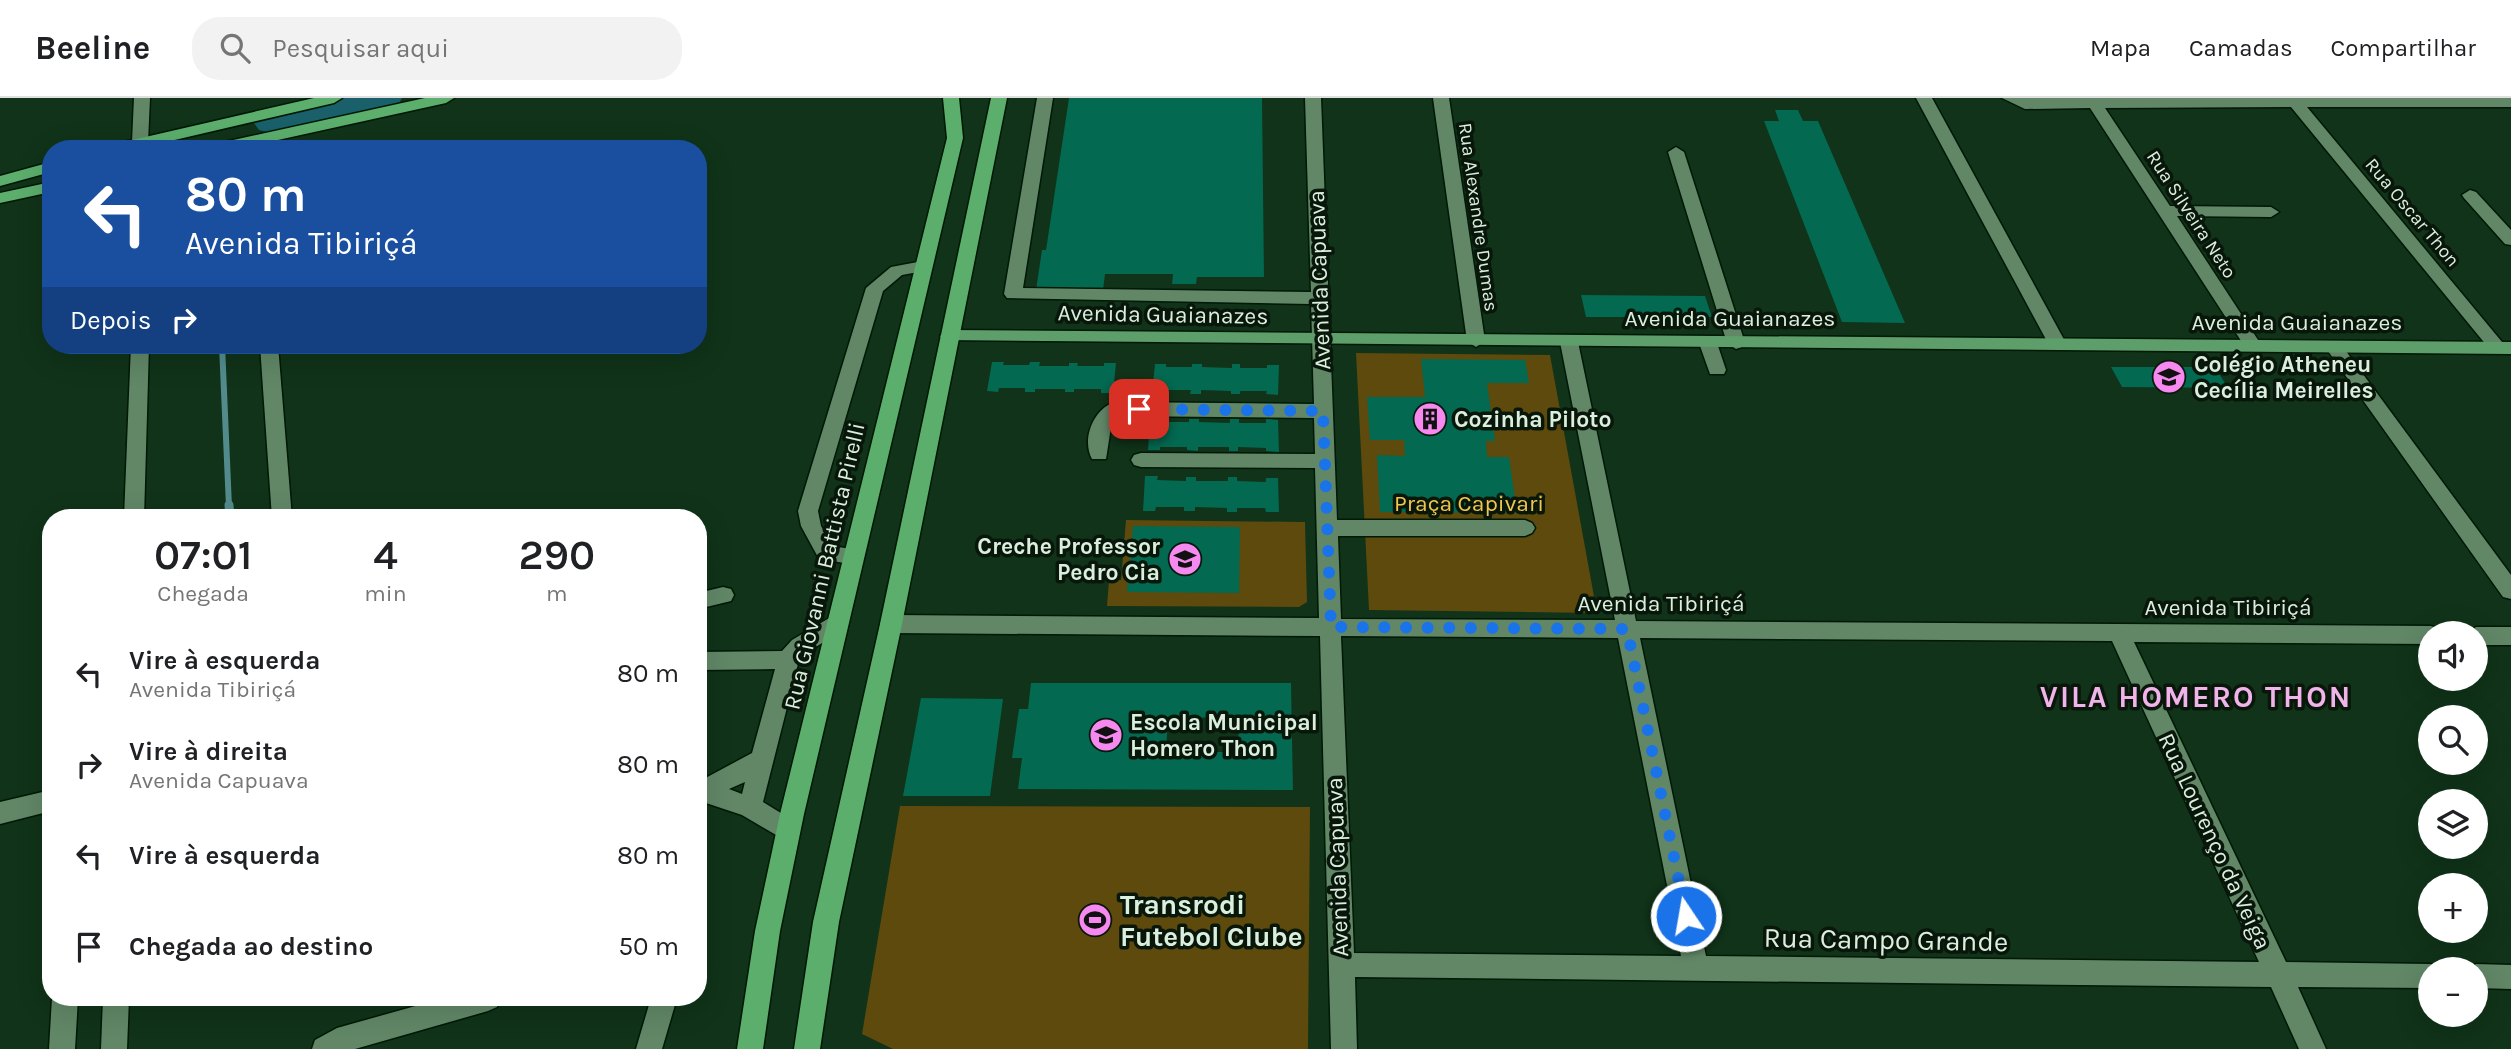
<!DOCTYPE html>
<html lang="pt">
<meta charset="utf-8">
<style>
body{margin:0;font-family:Karla,sans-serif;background:#f2f2f2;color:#202124;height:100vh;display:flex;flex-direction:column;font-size:26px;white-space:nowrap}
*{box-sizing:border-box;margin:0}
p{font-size:23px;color:#757577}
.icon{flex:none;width:38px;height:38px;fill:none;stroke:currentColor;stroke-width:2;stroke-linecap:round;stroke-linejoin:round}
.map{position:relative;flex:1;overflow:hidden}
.drawer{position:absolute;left:42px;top:411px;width:665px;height:497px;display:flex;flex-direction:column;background:#fff;border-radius:28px;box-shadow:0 7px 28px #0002}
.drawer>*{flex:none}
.guide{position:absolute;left:42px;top:42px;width:665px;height:214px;border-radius:28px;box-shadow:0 7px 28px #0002;background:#1a4fa0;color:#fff;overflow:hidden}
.controls{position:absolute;left:2418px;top:523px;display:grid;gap:14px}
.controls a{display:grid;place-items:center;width:70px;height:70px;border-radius:50%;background:#fff;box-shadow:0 7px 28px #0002;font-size:35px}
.pin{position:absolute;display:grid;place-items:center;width:60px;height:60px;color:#fff;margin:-30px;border-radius:14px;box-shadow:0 4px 10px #0006}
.me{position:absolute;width:77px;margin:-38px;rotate:348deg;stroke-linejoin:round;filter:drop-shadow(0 0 5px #0008)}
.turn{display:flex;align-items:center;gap:24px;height:147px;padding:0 28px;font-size:32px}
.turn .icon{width:91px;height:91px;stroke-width:2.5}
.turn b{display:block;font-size:49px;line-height:60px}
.then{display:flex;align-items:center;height:66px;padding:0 28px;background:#0003;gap:14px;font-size:26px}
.eta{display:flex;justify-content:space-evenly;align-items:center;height:119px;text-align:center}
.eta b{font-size:42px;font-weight:600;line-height:49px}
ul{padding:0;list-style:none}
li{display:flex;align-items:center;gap:21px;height:91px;padding:0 28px}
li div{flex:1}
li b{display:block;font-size:26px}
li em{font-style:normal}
header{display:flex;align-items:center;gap:42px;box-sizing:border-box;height:98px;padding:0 35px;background:#fff;border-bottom:2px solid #e0e0e0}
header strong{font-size:33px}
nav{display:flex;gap:38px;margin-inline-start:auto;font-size:24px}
.search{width:490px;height:63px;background:#f2f2f2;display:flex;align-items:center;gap:18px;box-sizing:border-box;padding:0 24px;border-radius:28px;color:#757577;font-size:26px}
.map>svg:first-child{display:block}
</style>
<header>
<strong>Beeline</strong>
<div class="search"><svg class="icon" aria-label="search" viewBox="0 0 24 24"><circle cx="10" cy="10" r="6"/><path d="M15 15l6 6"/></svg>Pesquisar aqui</div>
<nav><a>Mapa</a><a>Camadas</a><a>Compartilhar</a></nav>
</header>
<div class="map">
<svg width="2511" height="951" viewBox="0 0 2511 951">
<rect width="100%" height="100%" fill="#103319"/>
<!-- green -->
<path fill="#5e4a0d" d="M 1356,255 L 1550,257 L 1597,515 L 1369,512 Z
M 1126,422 L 1305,424 L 1307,504 L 1299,509 L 1107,508 L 1109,482 L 1121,482 Z
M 900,708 L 1310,709 L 1308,951 L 893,951 L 862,936 Z"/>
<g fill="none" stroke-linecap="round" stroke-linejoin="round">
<!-- stream-far1 -->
<path stroke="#538b8d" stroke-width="6" d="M 222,247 L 229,409"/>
<!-- stream -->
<path stroke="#538b8d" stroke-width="9" d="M 229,407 L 230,420"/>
<!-- river -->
<path fill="#19606a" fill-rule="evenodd" d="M 340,0 L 402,0 L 398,7 L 271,35 L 259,32 L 254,25 L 259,18 Z"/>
</g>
<!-- building -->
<path fill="#036950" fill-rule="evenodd" d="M 1069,0 L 1262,0 L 1264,179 L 1197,179 L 1196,186 L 1172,186 L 1173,176 L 1105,176 L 1103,192 L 1036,192 L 1042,152 L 1046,152 Z
M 1775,12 L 1798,12 L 1803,23 L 1818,23 L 1905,225 L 1842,224 L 1764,23 L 1779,23 Z
M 1581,197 L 1705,198 L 1712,219 L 1586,219 Z
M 1421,261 L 1525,262 L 1529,285 L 1487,285 L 1495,343 L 1486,343 L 1487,359 L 1509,359 L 1517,415 L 1380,414 L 1377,357 L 1405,358 L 1404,342 L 1370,342 L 1367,299 L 1425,299 Z
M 992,264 L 1004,264 L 1003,267 L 1029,267 L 1030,264 L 1040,264 L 1039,268 L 1069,268 L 1069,265 L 1078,265 L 1077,268 L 1104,268 L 1104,265 L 1116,265 L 1113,295 L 1101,295 L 1101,291 L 1074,291 L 1074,294 L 1065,294 L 1065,291 L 1035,291 L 1035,294 L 1025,294 L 1025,290 L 999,290 L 998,294 L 987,293 Z
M 1155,266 L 1166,266 L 1166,269 L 1192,269 L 1192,266 L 1202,266 L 1202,269 L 1232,270 L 1232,266 L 1240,266 L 1240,270 L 1267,270 L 1267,267 L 1279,267 L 1278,297 L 1266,296 L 1267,293 L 1240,293 L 1240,296 L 1231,296 L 1231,293 L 1201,292 L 1201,296 L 1190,296 L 1191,292 L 1164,292 L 1164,295 L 1152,295 Z
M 2111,269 L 2215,269 L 2228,290 L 2122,289 Z
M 1150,320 L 1162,320 L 1162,324 L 1189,324 L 1189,321 L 1199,321 L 1199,324 L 1230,325 L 1230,321 L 1239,321 L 1239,325 L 1266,325 L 1266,321 L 1278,322 L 1279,354 L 1266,353 L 1266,350 L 1238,349 L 1238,353 L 1229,353 L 1229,349 L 1198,349 L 1198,353 L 1187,352 L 1187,349 L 1160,349 L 1160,352 L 1148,352 Z
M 1145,378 L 1158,378 L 1157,382 L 1186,383 L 1186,379 L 1196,379 L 1196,383 L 1228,383 L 1228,379 L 1237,379 L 1237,383 L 1266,384 L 1266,380 L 1278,380 L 1279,414 L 1266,414 L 1265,410 L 1237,410 L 1237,414 L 1227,414 L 1227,410 L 1195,409 L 1195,413 L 1184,413 L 1184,409 L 1156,409 L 1155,413 L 1143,413 Z
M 1133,428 L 1240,429 L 1239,495 L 1127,494 Z
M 1031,585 L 1291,585 L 1293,692 L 1018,691 L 1022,660 L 1012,660 L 1019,611 L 1028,611 ZM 1168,619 L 1239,620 L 1238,654 L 1166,654 Z
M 921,600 L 1003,601 L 990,698 L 903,698 Z"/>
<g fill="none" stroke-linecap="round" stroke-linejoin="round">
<defs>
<path id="minor" d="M 134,0 L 150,0 L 148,44 L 140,49 L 132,44 Z
M 1037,0 L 1053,0 L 1023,190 L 1311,194 L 1305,0 L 1321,0 L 1337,422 L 1525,422 L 1532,425 L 1535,430 L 1532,435 L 1525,438 L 1338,438 L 1341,521 L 1615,522 L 1560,244 L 1569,238 L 1578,244 L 1636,523 L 2431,528 L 2439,531 L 2441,536 L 2431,536 L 2431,546 L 2134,544 L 2286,864 L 2431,866 L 2441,872 L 2431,872 L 2431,890 L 2298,889 L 2326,951 L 2299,951 L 2271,889 L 1355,879 L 1357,951 L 1331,951 L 1320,538 L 891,535 L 883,532 L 880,526 L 883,520 L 891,517 L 1319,520 L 1315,370 L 1141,369 L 1134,367 L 1131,362 L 1134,357 L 1141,355 L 1315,356 L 1314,320 L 1118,318 L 1112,323 L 1106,361 L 1092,361 C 1081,341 1094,310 1115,304 L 1314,306 L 1311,206 L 1007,200 L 1004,196 ZM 1341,538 L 1618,540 L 1681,858 L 1354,855 ZM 1640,540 L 2112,543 L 2259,864 L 1706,858 Z
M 1433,0 L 1449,0 L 1485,243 L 1476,249 L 1467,243 Z
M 1916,0 L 1932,0 L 2067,247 L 2064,251 L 2052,251 L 2049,247 Z
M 2002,0 L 2511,0 L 2511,9 L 2307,9 L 2507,250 L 2504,254 L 2492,254 L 2291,9 L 2105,10 L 2170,108 L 2271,109 L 2279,114 L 2271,119 L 2177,118 L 2262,248 L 2259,252 L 2247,252 L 2090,10 L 2025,11 Z
M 1676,49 L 1684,54 L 1745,245 L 1742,249 L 1736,251 L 1727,245 L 1668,54 Z
M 2470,92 L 2476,94 L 2511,132 L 2511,147 L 2505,146 L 2464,100 L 2462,97 Z
M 923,163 L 932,168 L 929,172 L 902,177 L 883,193 L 818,413 L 821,428 L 832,448 L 858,452 L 861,458 L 858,464 L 851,466 L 819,461 L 801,428 L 798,413 L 866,190 L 891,169 Z
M 1708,239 L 1717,245 L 1726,272 L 1724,276 L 1710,276 L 1699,245 Z
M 2334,243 L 2340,245 L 2511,477 L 2511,501 L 2503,499 L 2328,253 L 2325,249 L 2328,245 Z
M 131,247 L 149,247 L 144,420 L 124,420 Z
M 260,247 L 278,247 L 292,420 L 272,420 Z
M 723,489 L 731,491 L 734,497 L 731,503 L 698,511 L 698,495 Z
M 836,516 L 844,519 L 847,525 L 844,531 L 808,554 L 798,566 L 763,704 L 797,725 L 800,733 L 797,741 L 788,744 L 742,717 L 703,704 L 698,705 L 698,684 L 752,655 L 775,571 L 698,572 L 698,554 L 782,553 L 792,542 ZM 745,684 L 742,696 L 729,691 Z
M 2476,529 L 2511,529 L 2511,547 L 2476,547 L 2476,536 L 2466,536 Z
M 51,692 L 51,713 L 0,726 L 0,704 Z
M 2476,866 L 2511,867 L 2511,891 L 2476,890 L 2476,872 L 2466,872 Z
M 52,900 L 78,900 L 75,951 L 49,951 Z
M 103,900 L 129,900 L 127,951 L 101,951 Z
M 444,900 L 501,900 L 497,909 L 488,913 L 355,951 L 312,951 L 315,942 L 337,930 Z
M 651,900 L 677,900 L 662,951 L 636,951 Z"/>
<path id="major" d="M 949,232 L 2511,244 L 2511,256 L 943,242 L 940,238 Z"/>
<path id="highway" d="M 314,0 L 342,0 L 334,5 L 136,51 L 107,51 L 115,46 Z
M 425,0 L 454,0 L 446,5 L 237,51 L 207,51 L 215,46 Z
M 943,0 L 959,0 L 963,40 L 804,716 L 780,833 L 763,951 L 737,951 L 755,833 L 780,716 L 947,40 Z
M 991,0 L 1007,0 L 902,526 L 839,824 L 820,951 L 794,951 L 813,824 L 880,526 Z
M 51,64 L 51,74 L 0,88 L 0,78 Z
M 51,84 L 51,94 L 0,105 L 0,95 Z"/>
</defs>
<!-- minor casing -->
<use href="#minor" stroke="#011906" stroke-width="3"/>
<!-- major casing -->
<use href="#major" stroke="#011906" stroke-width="3"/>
<!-- highway casing -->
<use href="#highway" stroke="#011906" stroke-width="3"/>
<!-- minor -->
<use href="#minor" fill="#618767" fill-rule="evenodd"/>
<!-- major -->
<use href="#major" fill="#5e9e6b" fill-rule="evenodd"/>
<!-- highway -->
<use href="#highway" fill="#5cae6d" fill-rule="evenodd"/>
</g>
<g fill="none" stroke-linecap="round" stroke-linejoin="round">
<!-- route -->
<path stroke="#1a73e8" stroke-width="12" stroke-dasharray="0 21.6" d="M 1139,311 L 1323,313 L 1331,529 L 1627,531 L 1686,818"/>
</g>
<!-- icons -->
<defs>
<symbol id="school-disc" viewBox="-11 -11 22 22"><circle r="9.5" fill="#f589ef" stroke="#09170b"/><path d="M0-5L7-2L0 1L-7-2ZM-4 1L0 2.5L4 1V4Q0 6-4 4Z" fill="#111"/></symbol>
<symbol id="building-disc" viewBox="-11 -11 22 22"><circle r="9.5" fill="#f589ef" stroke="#09170b"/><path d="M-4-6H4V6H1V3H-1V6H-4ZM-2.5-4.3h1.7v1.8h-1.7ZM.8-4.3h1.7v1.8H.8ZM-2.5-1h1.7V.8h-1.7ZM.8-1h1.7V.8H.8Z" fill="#111"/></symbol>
<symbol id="stadium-disc" viewBox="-11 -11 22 22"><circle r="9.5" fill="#f589ef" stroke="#09170b"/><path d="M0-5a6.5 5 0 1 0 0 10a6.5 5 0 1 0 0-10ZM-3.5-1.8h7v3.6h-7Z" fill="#111"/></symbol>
</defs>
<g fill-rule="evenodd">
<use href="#school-disc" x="2150" y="260" width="38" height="38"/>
<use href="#building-disc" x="1411" y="302" width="38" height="38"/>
<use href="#school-disc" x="1166" y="442" width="38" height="38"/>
<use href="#school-disc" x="1087" y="618" width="38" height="38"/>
<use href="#stadium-disc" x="1076" y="803" width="38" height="38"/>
</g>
<g text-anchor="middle" stroke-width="7" stroke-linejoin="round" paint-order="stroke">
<!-- far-street labels -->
<g font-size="19" fill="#dbefde" stroke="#09170b">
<text transform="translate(2413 114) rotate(50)" y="7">Rua Oscar Thon</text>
<text transform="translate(2192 116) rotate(57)" y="7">Rua Silveira Neto</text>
<text transform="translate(1479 119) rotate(82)" y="7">Rua Alexandre Dumas</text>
</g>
<!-- street labels -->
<g font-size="23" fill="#dbefde" stroke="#09170b">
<text transform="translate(1319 182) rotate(-92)" y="8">Avenida Capuava</text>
<text transform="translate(1163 216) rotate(1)" y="8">Avenida Guaianazes</text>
<text x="1730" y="228">Avenida Guaianazes</text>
<text x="2297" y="232">Avenida Guaianazes</text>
<text transform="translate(824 468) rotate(-77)" y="8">Rua Giovanni Battista Pirelli</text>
<text x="1661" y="513">Avenida Tibiriçá</text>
<text x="2228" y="517">Avenida Tibiriçá</text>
<text transform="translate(2215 743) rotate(65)" y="8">Rua Lourenço da Veiga</text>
<text transform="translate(1337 769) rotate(-92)" y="8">Avenida Capuava</text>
</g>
<!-- poi labels -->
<g font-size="23" font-weight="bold" fill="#dbefde" stroke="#09170b" text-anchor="start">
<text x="2194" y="274">Colégio Atheneu<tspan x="2194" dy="26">Cecília Meirelles</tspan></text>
<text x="1454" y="329">Cozinha Piloto</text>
<text x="1160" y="456" text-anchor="end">Creche Professor<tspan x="1160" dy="26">Pedro Cia</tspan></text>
<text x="1130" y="632">Escola Municipal<tspan x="1130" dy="26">Homero Thon</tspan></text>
</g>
<!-- park labels -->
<g font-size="23" fill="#f1c64c" stroke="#09170b">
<text x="1469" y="413">Praça Capivari</text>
</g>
<!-- near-poi labels -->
<g font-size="28" font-weight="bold" fill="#dbefde" stroke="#09170b" text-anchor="start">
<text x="1120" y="816">Transrodi<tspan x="1120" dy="32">Futebol Clube</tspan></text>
</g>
<!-- near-street labels -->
<g font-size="28" fill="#dbefde" stroke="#09170b">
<text transform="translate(1886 841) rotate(1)" y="10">Rua Campo Grande</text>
</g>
<!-- district labels -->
<g font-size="30" font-weight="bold" letter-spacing="2" fill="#f0b4eb" stroke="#09170b">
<text x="2196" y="609">VILA HOMERO THON</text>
</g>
</g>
</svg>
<div class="controls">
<a><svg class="icon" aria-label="sound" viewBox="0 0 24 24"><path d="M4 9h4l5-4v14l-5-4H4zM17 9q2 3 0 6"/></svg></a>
<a><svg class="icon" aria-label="search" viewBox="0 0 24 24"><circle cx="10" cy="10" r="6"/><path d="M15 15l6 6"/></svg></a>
<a><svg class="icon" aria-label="layers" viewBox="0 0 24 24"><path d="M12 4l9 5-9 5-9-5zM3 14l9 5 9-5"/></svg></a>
<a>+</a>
<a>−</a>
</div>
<div class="pin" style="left:1139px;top:311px;background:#d93025"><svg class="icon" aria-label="arrive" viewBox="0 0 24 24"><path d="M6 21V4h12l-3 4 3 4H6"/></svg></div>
<svg class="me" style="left:1686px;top:818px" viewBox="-20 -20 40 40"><circle r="17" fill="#1a73e8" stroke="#fff" stroke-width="3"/><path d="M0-11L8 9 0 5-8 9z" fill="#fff"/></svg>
<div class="guide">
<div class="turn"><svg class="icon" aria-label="left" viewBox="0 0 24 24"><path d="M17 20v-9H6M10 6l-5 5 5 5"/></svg><div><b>80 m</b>Avenida Tibiriçá</div></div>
<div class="then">Depois<svg class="icon" aria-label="right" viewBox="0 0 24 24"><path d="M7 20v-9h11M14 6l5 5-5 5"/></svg></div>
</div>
<section class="drawer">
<div class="eta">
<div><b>07:01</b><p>Chegada</p></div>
<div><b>4</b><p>min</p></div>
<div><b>290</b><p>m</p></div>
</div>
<ul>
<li><svg class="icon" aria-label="left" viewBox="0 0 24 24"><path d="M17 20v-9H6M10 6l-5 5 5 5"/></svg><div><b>Vire à esquerda</b><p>Avenida Tibiriçá</p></div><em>80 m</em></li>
<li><svg class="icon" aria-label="right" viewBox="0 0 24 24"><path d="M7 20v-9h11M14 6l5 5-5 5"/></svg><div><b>Vire à direita</b><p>Avenida Capuava</p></div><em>80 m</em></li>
<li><svg class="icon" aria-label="left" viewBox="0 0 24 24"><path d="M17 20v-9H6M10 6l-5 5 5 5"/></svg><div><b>Vire à esquerda</b></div><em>80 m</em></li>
<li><svg class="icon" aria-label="arrive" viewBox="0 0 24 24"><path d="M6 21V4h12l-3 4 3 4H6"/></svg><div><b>Chegada ao destino</b></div><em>50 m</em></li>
</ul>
</section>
</div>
